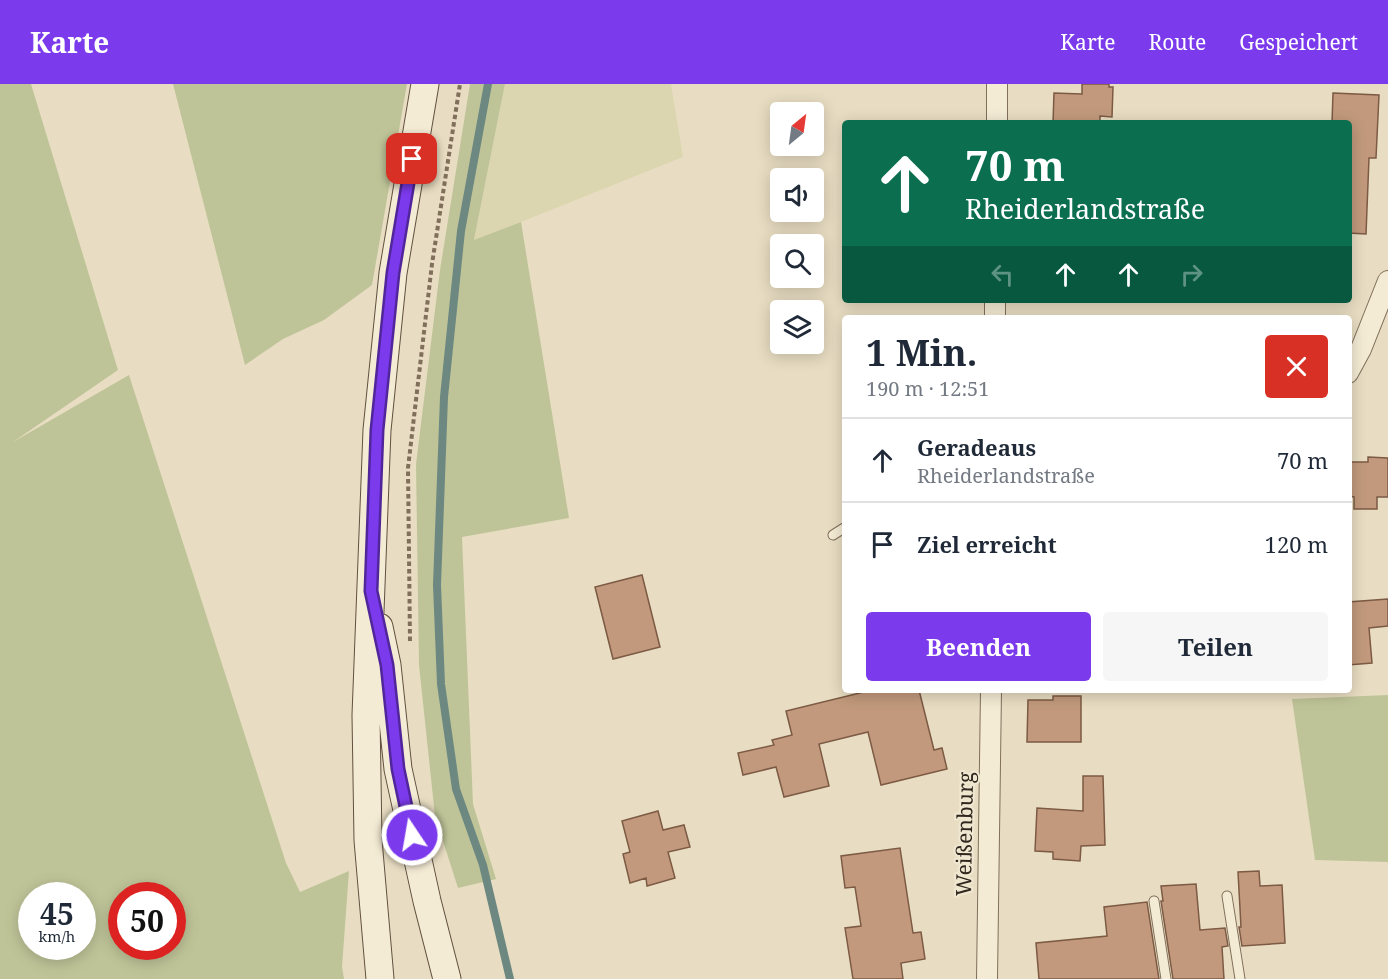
<!DOCTYPE html>
<html lang="de">
<meta charset="utf-8">
<style>
body{margin:0;font-family:"Noto Serif",serif;background:#f6f6f7;color:#1f2937;height:100vh;display:flex;flex-direction:column;font-size:22px;white-space:nowrap}
*{box-sizing:border-box;margin:0}
p{font-size:20px;color:#747a83}
.icon{flex:none;width:33px;height:33px;fill:none;stroke:currentColor;stroke-width:2;stroke-linecap:round;stroke-linejoin:round}
.map{position:relative;flex:1;overflow:hidden}
.sheet{position:absolute;left:842px;top:231px;width:510px;height:378px;display:flex;flex-direction:column;background:#fff;border-radius:6px;box-shadow:0 3px 15px #0003}
.sheet>*{flex:none}
.banner{position:absolute;left:842px;top:36px;width:510px;height:183px;border-radius:6px;box-shadow:0 3px 15px #0003;background:#0b6e4f;color:#fff;overflow:hidden}
.needle{width:39px;rotate:29deg}
.tools{position:absolute;left:770px;top:18px;display:grid;gap:12px}
.tools a{display:grid;place-items:center;width:54px;height:54px;border-radius:6px;background:#fff;box-shadow:0 3px 15px #0003;font-size:30px}
.speed{position:absolute;left:18px;top:798px;display:flex;gap:12px;font-size:30px;font-weight:700;text-align:center}
.speed>*{display:grid;place-content:center;width:78px;height:78px;border-radius:50%;background:#fff;box-shadow:0 3px 15px #0003;line-height:1}
.speed small{font-size:15px;font-weight:400}
.speed .limit{border:9px solid #d22;background:#fff;color:#111}
.pin{position:absolute;display:grid;place-items:center;width:51px;height:51px;color:#fff;margin:-26px;border-radius:12px;box-shadow:0 3px 9px #0006}
.me{position:absolute;width:66px;margin:-33px;rotate:348deg;stroke-linejoin:round;filter:drop-shadow(0 0 4px #0008)}
.turn{display:flex;align-items:center;gap:21px;height:126px;padding:0 24px;font-size:27px}
.turn .icon{width:78px;height:78px;stroke-width:2.5}
.turn b{display:block;font-size:42px;line-height:51px}
.lanes{display:flex;align-items:center;height:57px;padding:0 24px;background:#0003;justify-content:center;gap:30px;direction:ltr}
.lanes .off{opacity:.35}
.round{display:grid;place-items:center;flex:none;width:63px;height:63px;border-radius:6px;background:#f6f6f7}
.head{display:flex;align-items:center;justify-content:space-between;height:102px;padding:0 24px}
h1{font-size:36px;font-weight:700;line-height:45px}
.cta{display:flex;gap:12px;margin-top:auto;padding:12px 24px}
.cta a{flex:1;height:69px;border-radius:6px;background:#7c3aed;color:#fff;font-size:24px;font-weight:700;line-height:69px;text-align:center}
.cta a+a{background:#f6f6f7;color:#1f2937}
ul{padding:0;list-style:none}
li{display:flex;align-items:center;gap:18px;height:84px;padding:0 24px;border-top:2px solid #e0e1e3}
li div{flex:1}
li b{display:block;font-size:22px}
li em{font-style:normal}
header{display:flex;align-items:center;gap:36px;box-sizing:border-box;height:84px;padding:0 30px;background:#7c3aed;color:#fff}
header strong{font-size:28px}
nav{display:flex;gap:33px;margin-inline-start:auto;font-size:21px}
.map>svg:first-child{display:block}
</style>
<header>
<strong>Karte</strong>
<nav><a>Karte</a><a>Route</a><a>Gespeichert</a></nav>
</header>
<div class="map">
<svg width="1388" height="895" viewBox="0 0 1388 895">
<rect width="100%" height="100%" fill="#e8ddc2"/>
<!-- farmland -->
<path fill="#dcd6b0" d="M 505,0 L 671,0 L 683,73 L 474,157 Z"/>
<!-- green -->
<path fill="#bfc498" fill-rule="evenodd" d="M 0,0 L 31,0 L 118,286 L 13,358 L 129,291 L 286,779 L 300,808 L 349,787 L 342,883 L 344,895 L 0,895 ZM 32,812 L 82,812 L 82,862 L 32,862 ZM 122,812 L 172,812 L 172,862 L 122,862 Z
M 173,0 L 407,0 L 372,201 L 324,236 L 283,255 L 245,281 Z
M 470,0 L 505,0 L 474,156 L 521,138 L 569,434 L 462,453 L 473,720 L 496,795 L 458,804 L 435,732 L 419,581 L 416,380 L 440,186 Z
M 1388,611 L 1388,778 L 1315,776 L 1292,615 Z"/>
<g fill="none" stroke-linecap="round" stroke-linejoin="round">
<!-- stream -->
<path stroke="#6c8881" stroke-width="8" d="M 488,0 L 461,147 L 444,313 L 437,501 L 441,600 L 456,705 L 483,781 L 510,895"/>
</g>
<!-- building -->
<path fill="#c2997c" stroke="#7c5a44" stroke-width="1.5" d="M 1082,0 L 1109,0 L 1109,3 L 1113,3 L 1112,33 L 1100,32 L 1100,39 L 1053,39 L 1054,9 L 1082,10 Z
M 1333,9 L 1379,11 L 1376,74 L 1369,74 L 1366,150 L 1348,149 L 1348,39 L 1332,39 Z
M 1368,373 L 1388,374 L 1388,413 L 1377,413 L 1377,425 L 1354,425 L 1354,413 L 1348,412 L 1348,378 L 1368,378 Z
M 642,491 L 660,563 L 613,575 L 595,503 Z
M 1388,515 L 1388,542 L 1369,544 L 1372,579 L 1348,581 L 1348,518 Z
M 872,606 L 919,606 L 934,666 L 942,664 L 947,685 L 881,701 L 868,648 L 819,660 L 829,702 L 784,713 L 776,683 L 743,691 L 738,669 L 774,661 L 772,656 L 792,651 L 786,627 Z
M 1053,612 L 1081,612 L 1081,658 L 1027,658 L 1028,616 L 1053,616 Z
M 1083,692 L 1103,692 L 1105,761 L 1081,762 L 1080,777 L 1053,775 L 1053,768 L 1035,767 L 1037,724 L 1083,727 Z
M 658,727 L 663,746 L 684,741 L 690,763 L 668,768 L 675,794 L 647,802 L 646,794 L 630,799 L 623,770 L 630,768 L 622,737 Z
M 900,764 L 913,849 L 921,848 L 925,875 L 901,879 L 903,895 L 853,895 L 845,844 L 861,842 L 855,803 L 845,804 L 841,772 Z
M 1259,787 L 1260,802 L 1282,801 L 1285,859 L 1242,862 L 1239,843 L 1241,843 L 1238,788 Z
M 1196,800 L 1200,846 L 1225,844 L 1228,862 L 1222,863 L 1224,895 L 1173,895 L 1161,817 L 1163,817 L 1161,802 Z
M 1147,818 L 1159,895 L 1039,895 L 1036,859 L 1107,852 L 1104,823 Z"/>
<g fill="none" stroke-linecap="round" stroke-linejoin="round">
<defs>
<path id="lane" d="M 833,451 L 844,444
M 1227,812 L 1240,895
M 1154,817 L 1166,895"/>
<path id="street" d="M 997,39 L 997,0
M 995,234 L 995,216
M 1348,289 L 1361,265 L 1388,197
M 987,895 L 991,606"/>
<path id="secondary" d="M 379,543 L 387,581 L 398,685 L 427,817 L 447,895
M 380,895 L 368,756 L 366,631 L 377,346 L 393,189 L 425,0"/>
</defs>
<!-- lane casing -->
<use href="#lane" stroke="#806f5b" stroke-width="11"/>
<!-- street casing -->
<use href="#street" stroke="#806f5b" stroke-width="22"/>
<!-- secondary casing -->
<use href="#secondary" stroke="#61503f" stroke-width="29"/>
<!-- path -->
<path stroke="#806f5b" stroke-width="4" stroke-dasharray="4.5 3" stroke-linecap="butt" d="M 410,557 L 408,384 L 432,180 L 460,0"/>
<!-- lane -->
<use href="#lane" stroke="#f4ebd4" stroke-width="9"/>
<!-- street -->
<use href="#street" stroke="#f4ebd4" stroke-width="20"/>
<!-- secondary -->
<use href="#secondary" stroke="#f4ebd4" stroke-width="27"/>
</g>
<g fill="none" stroke-linecap="round" stroke-linejoin="round">
<defs>
<path id="route" d="M 412,75 L 393,189 L 377,346 L 371,507 L 387,581 L 398,685 L 412,751"/>
</defs>
<!-- route casing -->
<use href="#route" stroke="#51269a" stroke-width="15"/>
<!-- route -->
<use href="#route" stroke="#7c3aed" stroke-width="10"/>
</g>
<g text-anchor="middle" stroke-width="4.5" stroke-linejoin="round" paint-order="stroke">
<!-- street labels -->
<g font-size="21" fill="#31271e" stroke="#f0e7d1">
<text transform="translate(965 750) rotate(-89)" y="7">Weißenburg</text>
</g>
</g>
</svg>
<div class="tools">
<a><svg class="needle" viewBox="-14 -14 28 28"><path d="M0-13l5 13h-10z" fill="#e53935"/><path d="M0 13l5-13h-10z" fill="#747a83"/></svg></a>
<a><svg class="icon" aria-label="sound" viewBox="0 0 24 24"><path d="M4 9h4l5-4v14l-5-4H4zM17 9q2 3 0 6"/></svg></a>
<a><svg class="icon" aria-label="search" viewBox="0 0 24 24"><circle cx="10" cy="10" r="6"/><path d="M15 15l6 6"/></svg></a>
<a><svg class="icon" aria-label="layers" viewBox="0 0 24 24"><path d="M12 4l9 5-9 5-9-5zM3 14l9 5 9-5"/></svg></a>
</div>
<div class="speed"><div>45<small>km/h</small></div><div class="limit">50</div></div>
<div class="pin" style="left:412px;top:75px;background:#d93025"><svg class="icon" aria-label="arrive" viewBox="0 0 24 24"><path d="M6 21V4h12l-3 4 3 4H6"/></svg></div>
<svg class="me" style="left:412px;top:751px" viewBox="-20 -20 40 40"><circle r="17" fill="#7c3aed" stroke="#fff" stroke-width="3"/><path d="M0-11L8 9 0 5-8 9z" fill="#fff"/></svg>
<div class="banner">
<div class="turn"><svg class="icon" aria-label="ahead" viewBox="0 0 24 24"><path d="M12 20V5M6 11l6-6 6 6"/></svg><div><b>70 m</b>Rheiderlandstraße</div></div>
<div class="lanes"><svg class="icon off" aria-label="left" viewBox="0 0 24 24"><path d="M17 20v-9H6M10 6l-5 5 5 5"/></svg><svg class="icon" aria-label="ahead" viewBox="0 0 24 24"><path d="M12 20V5M6 11l6-6 6 6"/></svg><svg class="icon" aria-label="ahead" viewBox="0 0 24 24"><path d="M12 20V5M6 11l6-6 6 6"/></svg><svg class="icon off" aria-label="right" viewBox="0 0 24 24"><path d="M7 20v-9h11M14 6l5 5-5 5"/></svg></div>
</div>
<section class="sheet">
<div class="head"><div><h1>1 Min.</h1><p>190 m · 12:51</p></div><a class="round" style="background:#d93025;color:#fff"><svg class="icon" aria-label="close" viewBox="0 0 24 24"><path d="M6 6l12 12M18 6L6 18"/></svg></a></div>
<ul>
<li><svg class="icon" aria-label="ahead" viewBox="0 0 24 24"><path d="M12 20V5M6 11l6-6 6 6"/></svg><div><b>Geradeaus</b><p>Rheiderlandstraße</p></div><em>70 m</em></li>
<li><svg class="icon" aria-label="arrive" viewBox="0 0 24 24"><path d="M6 21V4h12l-3 4 3 4H6"/></svg><div><b>Ziel erreicht</b></div><em>120 m</em></li>
</ul>
<div class="cta"><a>Beenden</a><a>Teilen</a></div>
</section>
</div>
